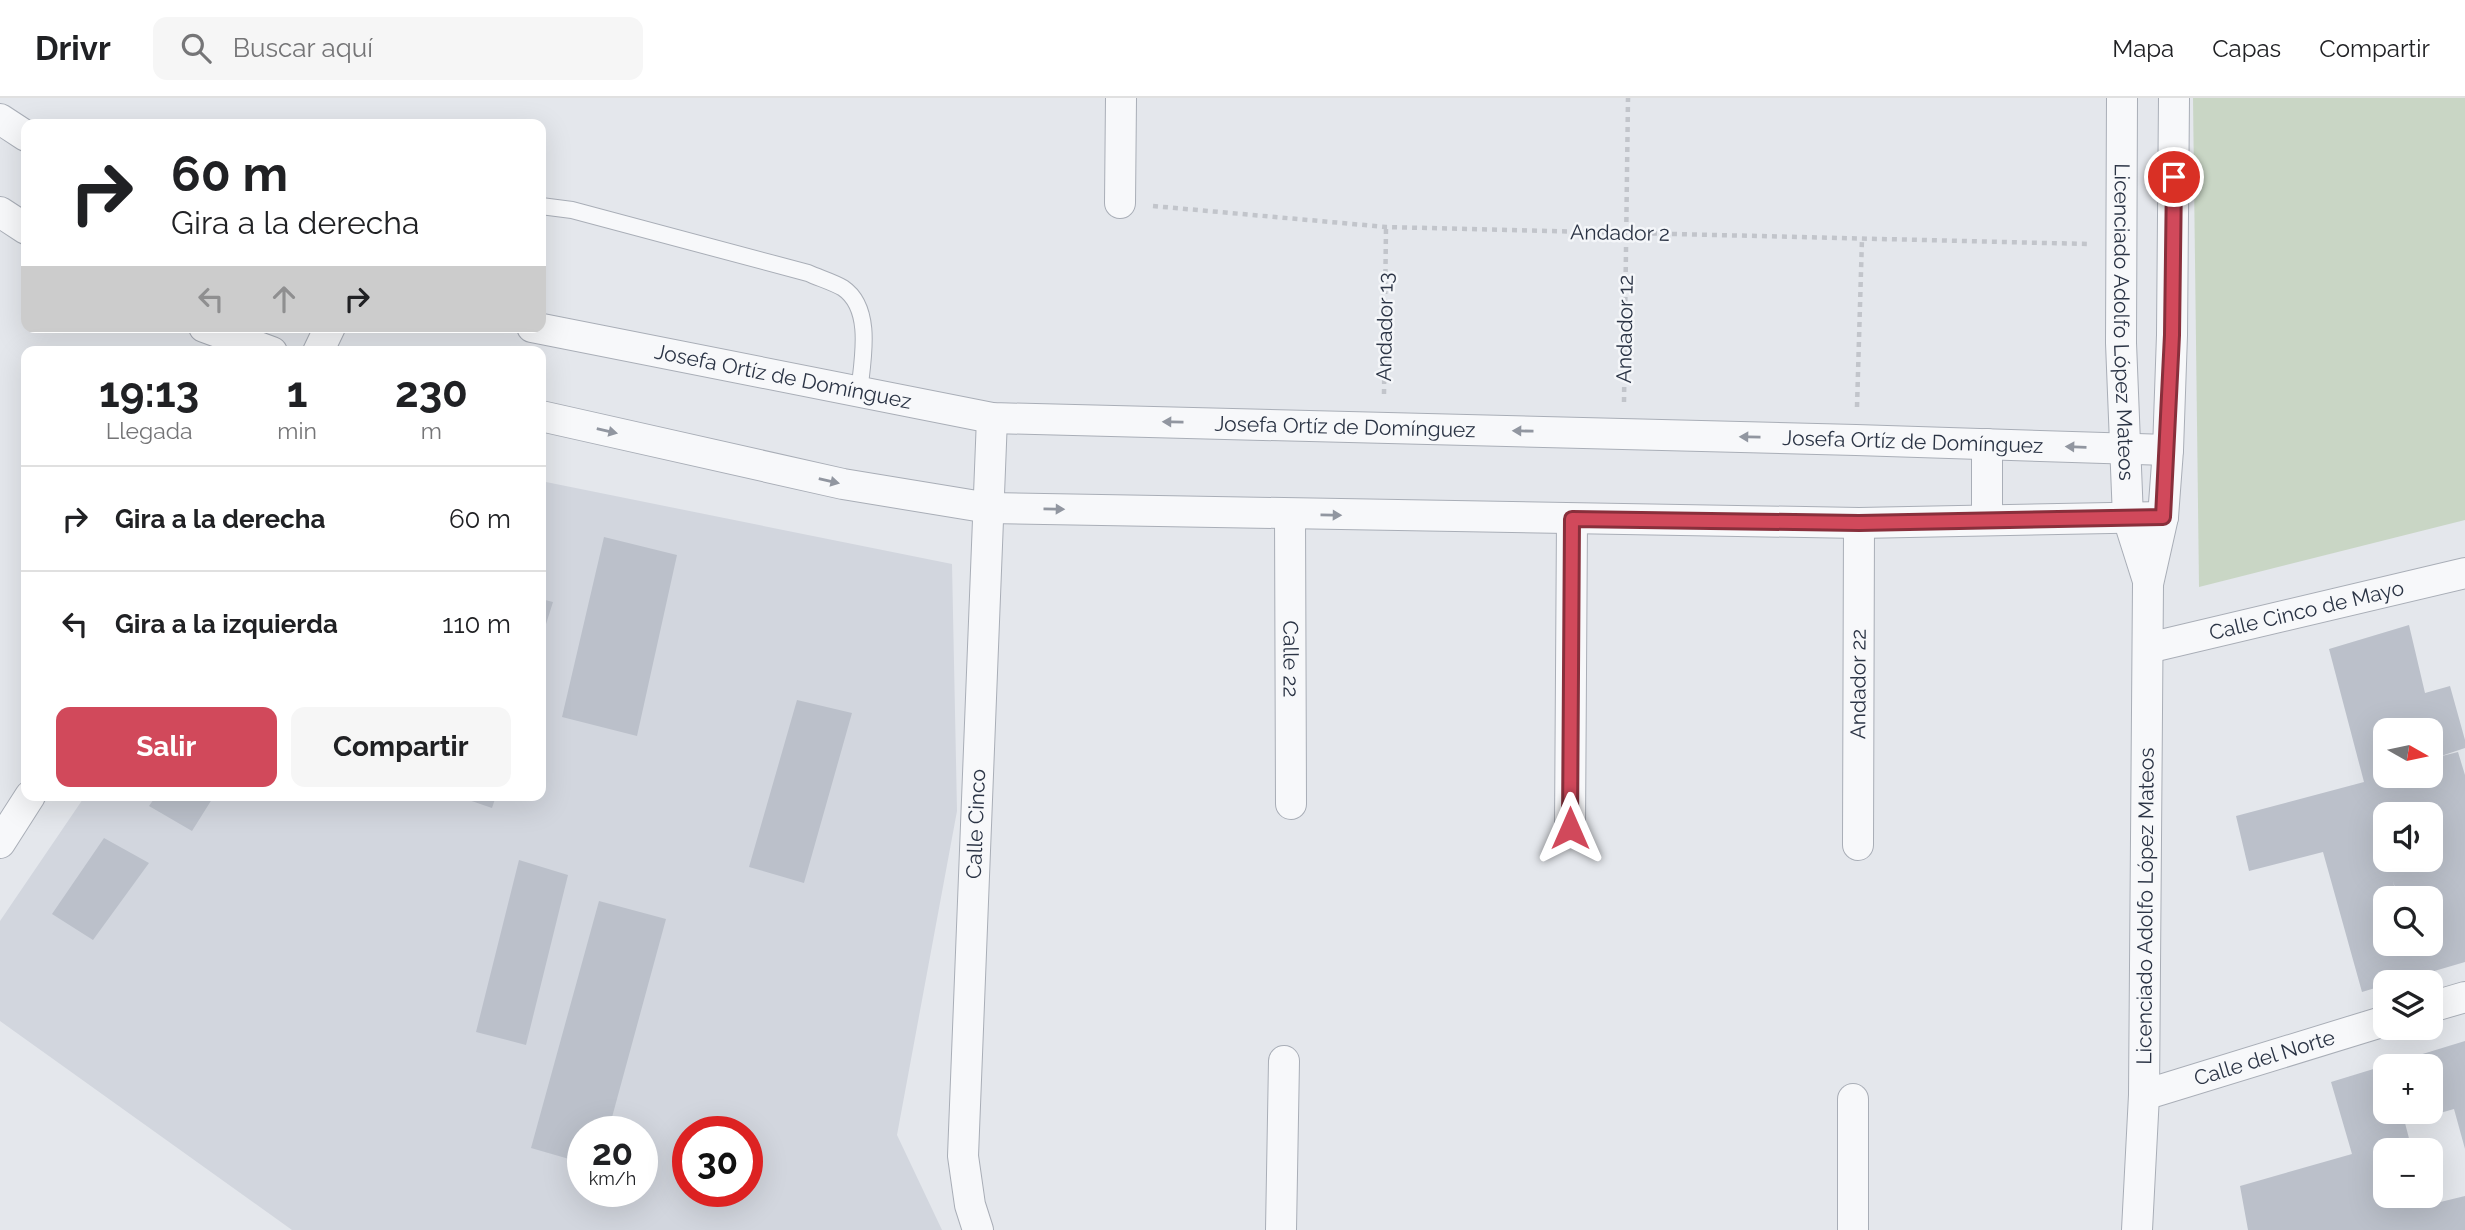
<!DOCTYPE html>
<html lang="es">
<meta charset="utf-8">
<style>
body{margin:0;font-family:Raleway,sans-serif;background:#f6f6f6;color:#202124;height:100vh;display:flex;flex-direction:column;font-size:26px;white-space:nowrap}
*{box-sizing:border-box;margin:0}
p{font-size:23px;color:#757577}
.icon{flex:none;width:38px;height:38px;fill:none;stroke:currentColor;stroke-width:2;stroke-linecap:round;stroke-linejoin:round}
.map{position:relative;flex:1;overflow:hidden}
.details{position:absolute;left:21px;top:248px;width:525px;height:455px;display:flex;flex-direction:column;background:#fff;border-radius:14px;box-shadow:0 7px 28px #0002}
.details>*{flex:none}
.hud{position:absolute;left:21px;top:21px;width:525px;height:214px;border-radius:14px;box-shadow:0 7px 28px #0002;background:#fff;color:#202124;overflow:hidden}
.needle{width:46px;rotate:99deg}
.fabs{position:absolute;left:2373px;top:620px;display:grid;gap:14px}
.fabs a{display:grid;place-items:center;width:70px;height:70px;border-radius:14px;background:#fff;box-shadow:0 7px 28px #0002;font-size:35px}
.speed{position:absolute;left:567px;top:1018px;display:flex;gap:14px;font-size:35px;font-weight:700;text-align:center}
.speed>*{display:grid;place-content:center;width:91px;height:91px;border-radius:50%;background:#fff;box-shadow:0 7px 28px #0002;line-height:1}
.speed small{font-size:18px;font-weight:400}
.speed .limit{border:10px solid #d22;background:#fff;color:#111}
.pin{position:absolute;display:grid;place-items:center;width:60px;height:60px;color:#fff;margin:-30px;border:4px solid #fff;border-radius:50%;box-shadow:0 2px 7px #0007}
.me{position:absolute;width:77px;margin:-38px;rotate:0deg;stroke-linejoin:round;filter:drop-shadow(0 0 5px #0008)}
.turn{display:flex;align-items:center;gap:24px;height:147px;padding:0 35px;font-size:32px}
.turn .icon{width:91px;height:91px;stroke-width:2.5}
.turn b{display:block;font-size:49px;line-height:60px}
.lanes{display:flex;align-items:center;height:66px;padding:0 35px;background:#0003;justify-content:center;gap:35px;direction:ltr}
.lanes .off{opacity:.35}
.eta{display:flex;justify-content:space-evenly;align-items:center;height:119px;text-align:center}
.eta b{font-size:42px;font-weight:700;line-height:49px}
.button{display:flex;gap:14px;margin-top:auto;padding:14px 35px}
.button a{flex:1;height:80px;border-radius:14px;background:#d1495b;color:#fff;font-size:28px;font-weight:700;line-height:80px;text-align:center}
.button a+a{background:#f6f6f6;color:#202124}
ul{padding:0;list-style:none}
li{display:flex;align-items:center;gap:21px;height:105px;padding:0 35px;border-top:2px solid #e0e0e0}
li div{flex:1}
li b{display:block;font-size:26px}
li em{font-style:normal}
header{display:flex;align-items:center;gap:42px;box-sizing:border-box;height:98px;padding:0 35px;background:#fff;border-bottom:2px solid #e0e0e0}
header strong{font-size:33px}
nav{display:flex;gap:38px;margin-inline-start:auto;font-size:24px}
.search{width:490px;height:63px;background:#f6f6f6;display:flex;align-items:center;gap:18px;box-sizing:border-box;padding:0 24px;border-radius:14px;color:#757577;font-size:26px}
.map>svg:first-child{display:block}
</style>
<header>
<strong>Drivr</strong>
<div class="search"><svg class="icon" aria-label="search" viewBox="0 0 24 24"><circle cx="10" cy="10" r="6"/><path d="M15 15l6 6"/></svg>Buscar aquí</div>
<nav><a>Mapa</a><a>Capas</a><a>Compartir</a></nav>
</header>
<div class="map">
<svg width="2465" height="1132" viewBox="0 0 2465 1132">
<rect width="100%" height="100%" fill="#e4e7ec"/>
<!-- built -->
<path fill="#d2d6de" fill-rule="evenodd" d="M 541,383 L 952,466 L 957,713 L 897,1037 L 942,1132 L 292,1132 L 0,923 L 0,823 L 85,698 L 541,698 ZM 583,1034 L 642,1034 L 642,1094 L 583,1094 ZM 688,1034 L 747,1034 L 747,1094 L 688,1094 Z"/>
<!-- green -->
<path fill="#c9d6c5" d="M 2193,0 L 2465,0 L 2465,422 L 2199,489 Z"/>
<!-- building -->
<path fill="#bbc0ca" fill-rule="evenodd" d="M 604,439 L 677,457 L 637,638 L 562,619 Z
M 541,501 L 553,504 L 541,542 Z
M 2409,527 L 2425,595 L 2450,588 L 2465,642 L 2465,650 L 2438,659 L 2458,654 L 2465,677 L 2465,864 L 2397,884 L 2385,884 L 2385,887 L 2362,894 L 2323,754 L 2249,773 L 2236,718 L 2364,684 L 2329,551 ZM 2385,632 L 2431,632 L 2431,677 L 2385,677 ZM 2385,716 L 2431,716 L 2431,761 L 2385,761 ZM 2393,783 L 2398,800 L 2431,800 L 2431,845 L 2385,845 L 2385,800 L 2397,800 Z
M 797,602 L 852,615 L 804,785 L 749,769 Z
M 156,698 L 214,698 L 192,733 L 149,708 Z
M 457,698 L 496,698 L 492,710 Z
M 104,740 L 149,765 L 93,842 L 52,816 Z
M 519,762 L 568,777 L 526,947 L 476,934 Z
M 599,803 L 666,821 L 608,1034 L 583,1034 L 583,1065 L 531,1050 Z
M 2465,943 L 2465,1051 L 2454,1011 L 2405,1025 L 2412,1052 L 2385,1052 L 2385,1097 L 2425,1097 L 2428,1107 L 2465,1098 L 2465,1132 L 2248,1132 L 2240,1088 L 2352,1056 L 2331,984 ZM 2385,968 L 2431,968 L 2431,1013 L 2385,1013 Z"/>
<g fill="none" stroke-linecap="round" stroke-linejoin="round">
<defs>
<path id="service" d="M 541,108 L 572,112 L 808,175 C 819,180 833,184 843,190 C 874,211 862,264 859,295"/>
<g id="minor">
<path id="s1" d="M 2122,0 L 2121,245 L 2128,420 L 2148,483"/>
<path d="M 0,21 L 26,38"/>
<path d="M 1120,105 L 1121,0"/>
<path d="M 0,114 L 26,131"/>
<path d="M 204,229 L 272,254"/>
<path id="s2" d="M 532,229 L 992,320 L 1856,342 L 2168,352"/>
<path d="M 318,254 L 330,229"/>
<path d="M 541,318 L 843,386 L 989,410 L 1859,425 L 2163,419"/>
<path id="s3" d="M 1290,416 L 1291,706"/>
<path d="M 1987,422 L 1987,346"/>
<path id="s4" d="M 2148,550 L 2465,475"/>
<path d="M 1570,730 L 1572,421"/>
<path d="M 0,745 L 30,698"/>
<path id="s5" d="M 1858,747 L 1859,425"/>
<path d="M 2431,909 L 2465,899"/>
<path id="s6" d="M 2144,997 L 2385,923"/>
<path id="s7" d="M 978,1132 L 970,1107 L 963,1058 L 992,320"/>
<path d="M 1281,1132 L 1284,963"/>
<path d="M 1853,1132 L 1853,1001"/>
<path id="s8" d="M 2137,1132 L 2144,997 L 2148,486 L 2163,419 L 2168,352 L 2172,237 L 2174,0"/>
</g>
</defs>
<!-- service casing -->
<use href="#service" stroke="#a9aeb7" stroke-width="18"/>
<!-- minor casing -->
<use href="#minor" stroke="#a9aeb7" stroke-width="32"/>
<!-- path -->
<path stroke="#c2c5cb" stroke-width="4.5" stroke-dasharray="5 5" stroke-linecap="butt" d="M 1153,108 L 1386,129 L 2088,146
M 1384,296 L 1386,129
M 1624,304 L 1628,0
M 1857,309 L 1862,140"/>
<!-- service -->
<use href="#service" stroke="#f7f8fa" stroke-width="16"/>
<!-- minor -->
<use href="#minor" stroke="#f7f8fa" stroke-width="30"/>
</g>
<!-- one-way arrows -->
<defs><path id="oneway-solid" d="M-6-.8H1V-3.2L6.5 0L1 3.2V.8H-6Z" transform="scale(1.75)"/></defs>
<g fill="#9196a0">
<use href="#oneway-solid" transform="translate(1173 324) rotate(-179)"/>
<use href="#oneway-solid" transform="translate(607 333) rotate(13)"/>
<use href="#oneway-solid" transform="translate(1523 333) rotate(-179)"/>
<use href="#oneway-solid" transform="translate(1750 339) rotate(-179)"/>
<use href="#oneway-solid" transform="translate(2076 349) rotate(-178)"/>
<use href="#oneway-solid" transform="translate(829 383) rotate(13)"/>
<use href="#oneway-solid" transform="translate(1054 411) rotate(1)"/>
<use href="#oneway-solid" transform="translate(1331 417) rotate(1)"/>
</g>
<g fill="none" stroke-linecap="round" stroke-linejoin="round">
<defs>
<path id="route" d="M 1570,730 L 1572,421 L 1859,425 L 2163,419 L 2172,237 L 2174,79"/>
</defs>
<!-- route casing -->
<use href="#route" stroke="#882f3b" stroke-width="18"/>
<!-- route -->
<use href="#route" stroke="#d1495b" stroke-width="12"/>
</g>
<g text-anchor="middle" stroke-width="5" stroke-linejoin="round" paint-order="stroke">
<!-- street labels -->
<g font-size="21" fill="#2b3445" stroke="#f4f6f9">
<text transform="translate(1620 135) rotate(1)" y="7">Andador 2</text>
<text dy="7" stroke="none"><textPath href="#s1" startOffset="224">Licenciado Adolfo López Mateos</textPath></text>
<text transform="translate(1385 229) rotate(-89)" y="7">Andador 13</text>
<text transform="translate(1625 231) rotate(-89)" y="7">Andador 12</text>
<text dy="7" stroke="none"><textPath href="#s2" startOffset="256">Josefa Ortíz de Domínguez</textPath></text>
<text dy="7" stroke="none"><textPath href="#s2" startOffset="822">Josefa Ortíz de Domínguez</textPath></text>
<text dy="7" stroke="none"><textPath href="#s2" startOffset="1390">Josefa Ortíz de Domínguez</textPath></text>
<text dy="7" stroke="none"><textPath href="#s4" startOffset="163">Calle Cinco de Mayo</textPath></text>
<text dy="7" stroke="none"><textPath href="#s3" startOffset="145">Calle 22</textPath></text>
<text dy="7" stroke="none"><textPath href="#s5" startOffset="161">Andador 22</textPath></text>
<text dy="7" stroke="none"><textPath href="#s7" startOffset="408">Calle Cinco</textPath></text>
<text dy="7" stroke="none"><textPath href="#s8" startOffset="324">Licenciado Adolfo López Mateos</textPath></text>
<text dy="7" stroke="none"><textPath href="#s6" startOffset="126">Calle del Norte</textPath></text>
</g>
</g>
</svg>
<div class="fabs">
<a><svg class="needle" viewBox="-14 -14 28 28"><path d="M0-13l5 13h-10z" fill="#e53935"/><path d="M0 13l5-13h-10z" fill="#757577"/></svg></a>
<a><svg class="icon" aria-label="sound" viewBox="0 0 24 24"><path d="M4 9h4l5-4v14l-5-4H4zM17 9q2 3 0 6"/></svg></a>
<a><svg class="icon" aria-label="search" viewBox="0 0 24 24"><circle cx="10" cy="10" r="6"/><path d="M15 15l6 6"/></svg></a>
<a><svg class="icon" aria-label="layers" viewBox="0 0 24 24"><path d="M12 4l9 5-9 5-9-5zM3 14l9 5 9-5"/></svg></a>
<a>+</a>
<a>−</a>
</div>
<div class="speed"><div>20<small>km/h</small></div><div class="limit">30</div></div>
<div class="pin" style="left:2174px;top:79px;background:#d93025"><svg class="icon" aria-label="arrive" viewBox="0 0 24 24"><path d="M6 21V4h12l-3 4 3 4H6"/></svg></div>
<svg class="me" style="left:1570px;top:730px" viewBox="-20 -20 40 40"><path d="M0-17L14 15 0 8-14 15z" fill="#d1495b" stroke="#fff" stroke-width="4"/></svg>
<div class="hud">
<div class="turn"><svg class="icon" aria-label="right" viewBox="0 0 24 24"><path d="M7 20v-9h11M14 6l5 5-5 5"/></svg><div><b>60 m</b>Gira a la derecha</div></div>
<div class="lanes"><svg class="icon off" aria-label="left" viewBox="0 0 24 24"><path d="M17 20v-9H6M10 6l-5 5 5 5"/></svg><svg class="icon off" aria-label="ahead" viewBox="0 0 24 24"><path d="M12 20V5M6 11l6-6 6 6"/></svg><svg class="icon" aria-label="right" viewBox="0 0 24 24"><path d="M7 20v-9h11M14 6l5 5-5 5"/></svg></div>
</div>
<section class="details">
<div class="eta">
<div><b>19:13</b><p>Llegada</p></div>
<div><b>1</b><p>min</p></div>
<div><b>230</b><p>m</p></div>
</div>
<ul>
<li><svg class="icon" aria-label="right" viewBox="0 0 24 24"><path d="M7 20v-9h11M14 6l5 5-5 5"/></svg><div><b>Gira a la derecha</b></div><em>60 m</em></li>
<li><svg class="icon" aria-label="left" viewBox="0 0 24 24"><path d="M17 20v-9H6M10 6l-5 5 5 5"/></svg><div><b>Gira a la izquierda</b></div><em>110 m</em></li>
</ul>
<div class="button"><a>Salir</a><a>Compartir</a></div>
</section>
</div>
